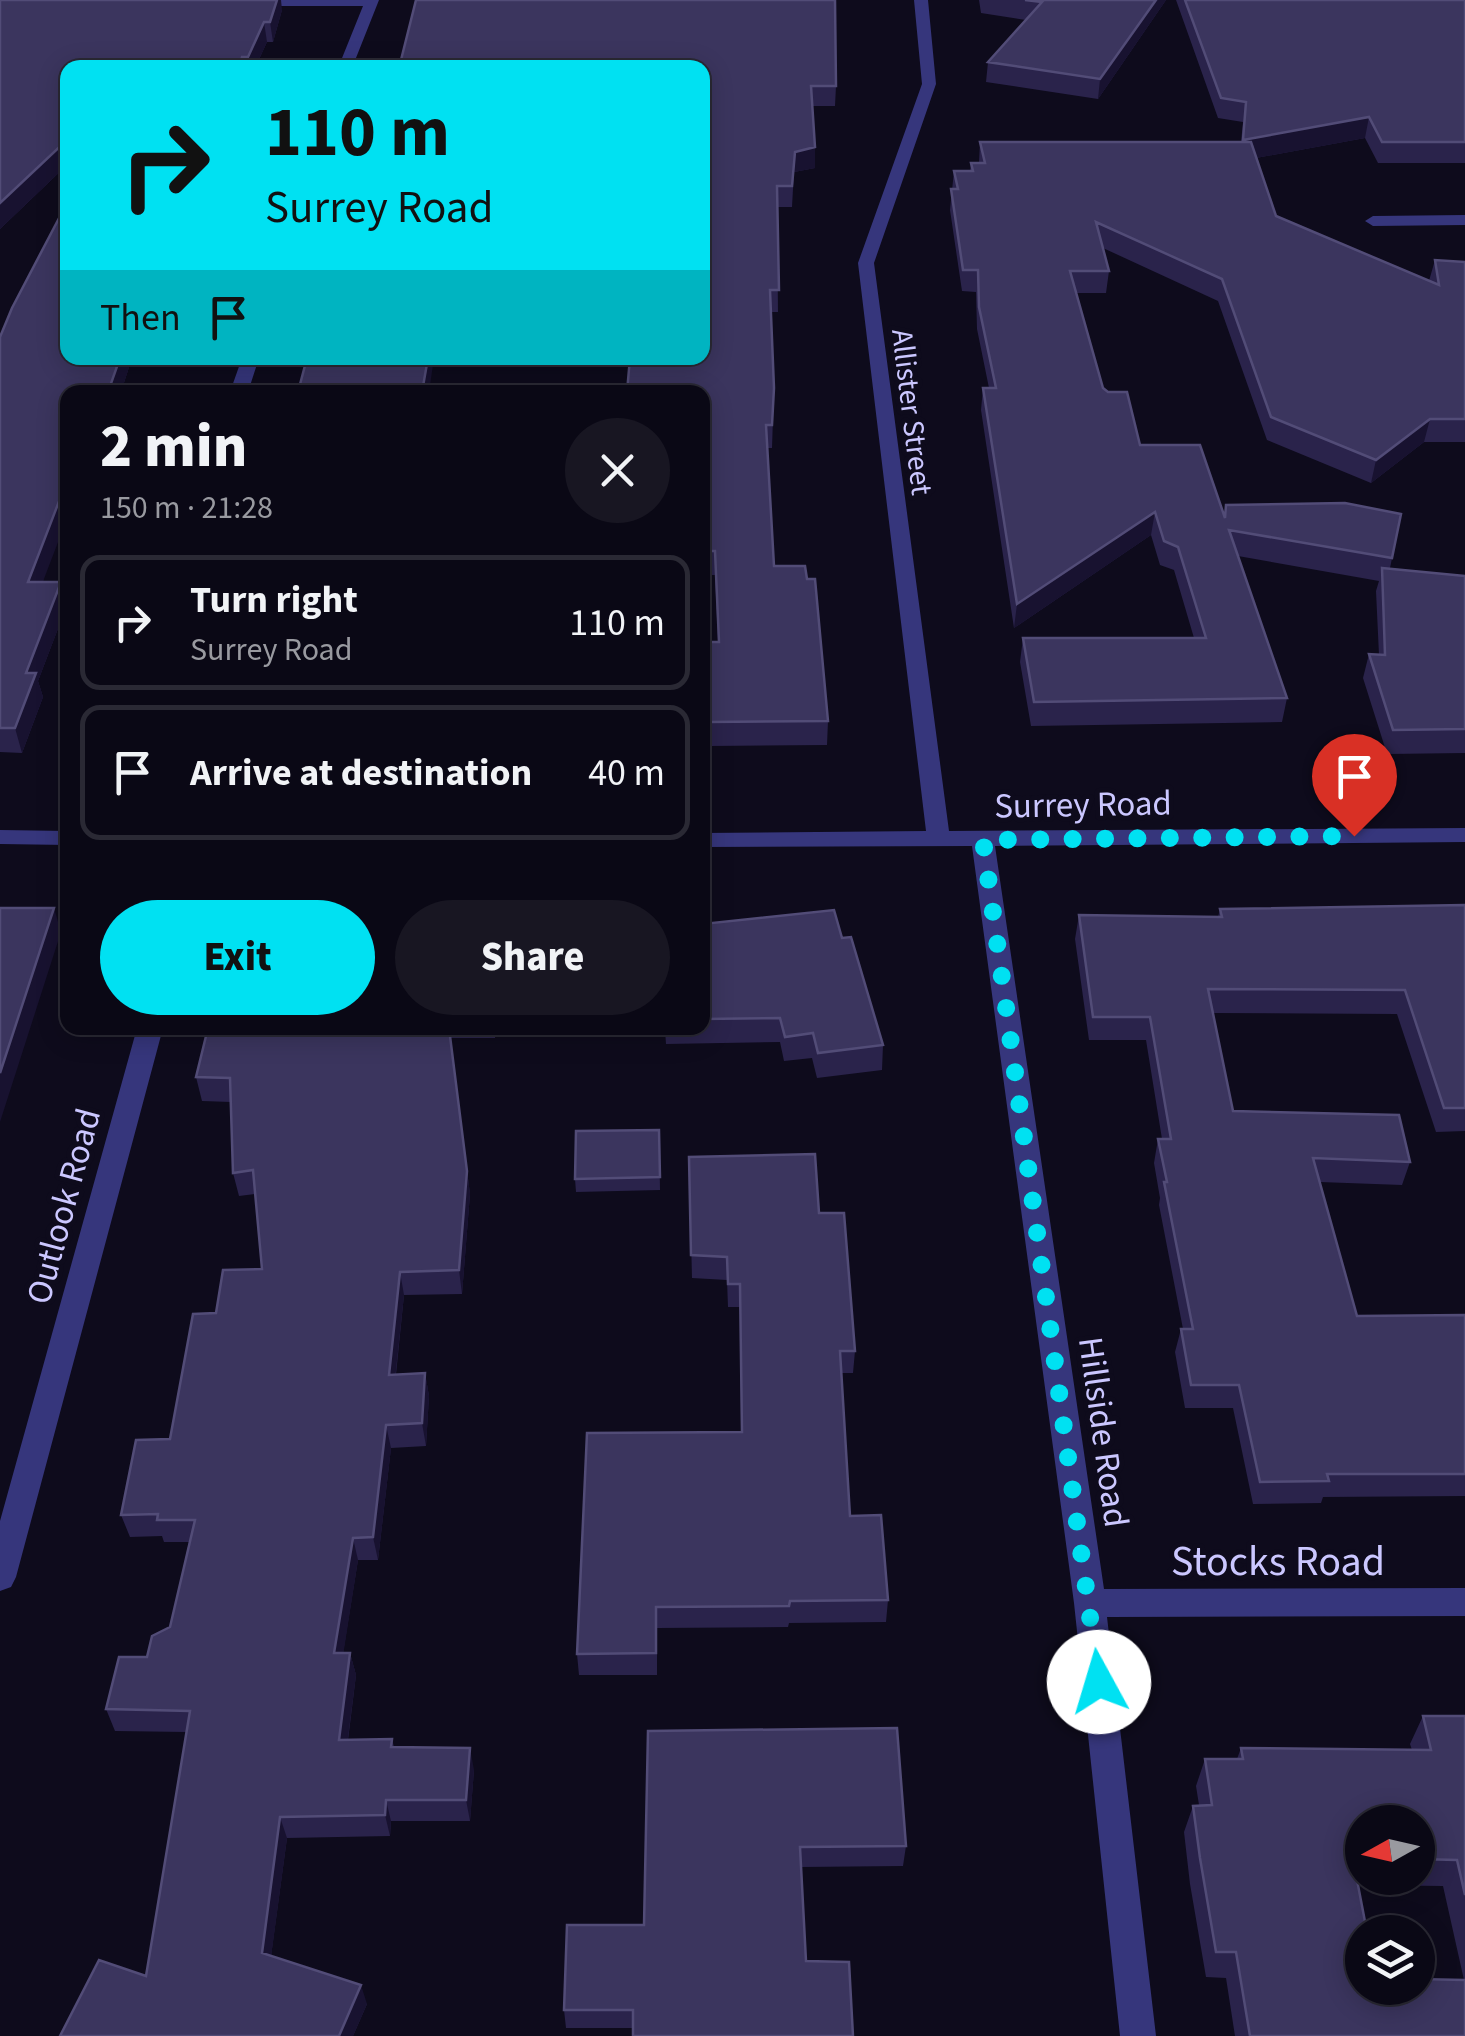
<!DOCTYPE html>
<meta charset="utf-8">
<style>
body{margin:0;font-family:"Source Sans 3",sans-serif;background:#181622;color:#f1f3f6;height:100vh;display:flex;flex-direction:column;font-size:38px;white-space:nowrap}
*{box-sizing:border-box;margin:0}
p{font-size:32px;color:#999aa0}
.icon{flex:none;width:55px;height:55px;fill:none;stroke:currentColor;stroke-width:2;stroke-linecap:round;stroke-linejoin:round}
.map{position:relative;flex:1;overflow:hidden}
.details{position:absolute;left:60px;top:385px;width:650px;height:650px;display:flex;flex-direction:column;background:#0a0815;border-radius:20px;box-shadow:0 5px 25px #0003,0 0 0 2px #2a2934}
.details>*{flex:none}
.guide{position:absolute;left:60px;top:60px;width:650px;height:305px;border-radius:20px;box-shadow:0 5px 25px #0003,0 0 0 2px #2a2934;background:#00e1f2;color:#111;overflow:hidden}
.needle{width:65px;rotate:262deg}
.controls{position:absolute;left:1345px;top:1805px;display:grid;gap:20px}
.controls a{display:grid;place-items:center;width:90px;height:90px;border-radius:50%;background:#0a0815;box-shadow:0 5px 25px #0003,0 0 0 2px #2a2934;font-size:50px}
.pin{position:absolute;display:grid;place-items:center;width:85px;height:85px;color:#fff;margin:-102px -42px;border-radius:50% 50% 50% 0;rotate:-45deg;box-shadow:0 0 10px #0007}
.pin .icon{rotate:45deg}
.me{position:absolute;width:110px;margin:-55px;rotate:354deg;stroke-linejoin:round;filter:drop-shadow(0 0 8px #0008)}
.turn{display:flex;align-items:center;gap:35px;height:210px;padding:0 40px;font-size:45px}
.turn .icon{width:130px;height:130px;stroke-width:2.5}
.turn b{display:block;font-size:70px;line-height:85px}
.then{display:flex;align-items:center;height:95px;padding:0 40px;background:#0003;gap:20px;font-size:38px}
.round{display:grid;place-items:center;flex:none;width:105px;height:105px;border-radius:52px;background:#181622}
.headline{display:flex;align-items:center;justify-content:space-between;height:170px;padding:0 40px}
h1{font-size:60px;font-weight:800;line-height:75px}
.button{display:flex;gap:20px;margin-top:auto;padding:20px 40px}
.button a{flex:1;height:115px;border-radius:60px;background:#00e1f2;color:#111;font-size:40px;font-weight:800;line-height:115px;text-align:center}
.button a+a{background:#181622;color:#f1f3f6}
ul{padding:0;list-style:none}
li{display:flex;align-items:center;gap:30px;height:135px;margin:0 20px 15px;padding:0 20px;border:5px solid #2a2934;border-radius:20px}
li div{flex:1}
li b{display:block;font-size:38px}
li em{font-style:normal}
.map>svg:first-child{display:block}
</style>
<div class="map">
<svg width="1465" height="2036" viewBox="0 0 1465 2036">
<rect width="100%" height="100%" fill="#0e0b1c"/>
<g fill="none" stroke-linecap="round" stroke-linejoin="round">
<!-- minor -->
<path fill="#36367c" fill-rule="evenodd" d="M 246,0 L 379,0 L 352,68 L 338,68 L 363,6 L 251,6 Z
M 914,0 L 928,0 L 936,84 L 874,263 L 949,831 L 1465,828 L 1465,842 L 995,846 L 1104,1589 L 1465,1588 L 1465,1616 L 1107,1617 L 1156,2036 L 1120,2036 L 1074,1603 L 972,846 L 702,847 L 702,833 L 926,831 L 858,263 L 922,84 Z
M 1465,215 L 1465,225 L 1373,226 L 1365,221 L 1373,216 Z
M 242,358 L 259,358 L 248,392 L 230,392 Z
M 0,830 L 68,831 L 68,845 L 0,844 Z
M 137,1028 L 163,1028 L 16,1577 L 11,1587 L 0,1591 L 0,1521 Z"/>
</g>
<!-- wall -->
<path fill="#2a234b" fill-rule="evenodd" d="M 0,0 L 282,10 L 273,42 L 267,42 L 255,68 L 68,68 L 68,164 L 0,229 Z
M 979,0 L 1166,0 L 1098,99 L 986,82 L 988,62 L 1026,20 L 981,13 Z
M 1176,0 L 1465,0 L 1465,163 L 1378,163 L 1365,138 L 1256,158 L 1276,216 L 1429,281 L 1435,260 L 1465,262 L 1465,442 L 1424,442 L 1371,483 L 1267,440 L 1218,301 L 1103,248 L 1109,271 L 1106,293 L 1076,293 L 1103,388 L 1140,445 L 1224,515 L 1226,505 L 1401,514 L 1390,568 L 1465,576 L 1465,753 L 1387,754 L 1363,678 L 1369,654 L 1379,655 L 1376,591 L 1379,581 L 1238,556 L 1287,698 L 1282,722 L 1031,726 L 1020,662 L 1023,638 L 1194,638 L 1174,570 L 1160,565 L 1151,535 L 1014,628 L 981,410 L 983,388 L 989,388 L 977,329 L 976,292 L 962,291 L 950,210 L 954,171 L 970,171 L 971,163 L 979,163 L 980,142 L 1241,142 L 1243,122 L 1218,118 Z
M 702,68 L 836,86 L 835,106 L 812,106 L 815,168 L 794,172 L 792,207 L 777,207 L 778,312 L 771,312 L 774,388 L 772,448 L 767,448 L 774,566 L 828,721 L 827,745 L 709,746 L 709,741 L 702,741 L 702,642 L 718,642 L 715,575 L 702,575 Z
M 0,337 L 68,358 L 132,358 L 121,392 L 68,392 L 43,582 L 67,605 L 38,681 L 43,697 L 22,753 L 0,752 Z
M 1465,905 L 1465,1131 L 1436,1132 L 1397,1014 L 1213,1013 L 1233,1111 L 1410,1162 L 1402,1185 L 1320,1182 L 1357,1316 L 1465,1315 L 1465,1496 L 1323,1497 L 1321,1503 L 1253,1504 L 1233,1408 L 1185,1408 L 1175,1352 L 1181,1329 L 1183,1329 L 1159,1205 L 1160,1198 L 1154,1163 L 1158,1139 L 1162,1139 L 1146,1040 L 1089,1040 L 1075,939 L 1079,915 L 1218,917 L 1220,909 Z
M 702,924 L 842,938 L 883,1045 L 882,1070 L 817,1078 L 812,1058 L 784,1061 L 780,1042 L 666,1044 L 665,1030 L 583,1032 L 583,1028 L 702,1028 Z
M 208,1028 L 496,1028 L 495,1038 L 450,1038 L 470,1194 L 462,1294 L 404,1295 L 396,1374 L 425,1373 L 429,1396 L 426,1446 L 391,1448 L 378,1560 L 358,1560 L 343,1653 L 350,1653 L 356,1675 L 348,1740 L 392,1739 L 394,1747 L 474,1770 L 470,1821 L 391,1821 L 390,1836 L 287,1838 L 271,1956 L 367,2004 L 353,2036 L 60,2036 L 146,1976 L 187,1732 L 115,1731 L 106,1709 L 170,1627 L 189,1542 L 164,1542 L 162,1536 L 130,1537 L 121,1515 L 170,1439 L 216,1313 L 262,1269 L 255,1194 L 239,1196 L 233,1173 L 231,1102 L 202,1101 L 196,1077 Z
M 659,1130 L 660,1190 L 576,1192 L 575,1179 Z
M 689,1157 L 819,1213 L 855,1351 L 853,1373 L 841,1373 L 850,1516 L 888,1600 L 886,1622 L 789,1623 L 788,1627 L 657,1628 L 657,1675 L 579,1675 L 577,1654 L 741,1432 L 740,1307 L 728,1307 L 727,1280 L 692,1278 Z
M 1423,1716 L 1465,1716 L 1465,2036 L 1235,2036 L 1226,1978 L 1206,1977 L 1190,1884 L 1184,1832 L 1193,1806 L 1199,1805 L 1196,1786 L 1205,1759 L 1237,1759 L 1241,1748 L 1412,1750 L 1410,1744 ZM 1362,1822 L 1418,1822 L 1418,1878 L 1362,1878 ZM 1358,1885 L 1443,1886 L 1464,1980 L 1362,1988 Z
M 648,1731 L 906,1846 L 903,1866 L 801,1867 L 633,2028 L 566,2028 L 564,2010 L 644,1925 Z"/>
<!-- shaded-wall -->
<path fill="#181230" d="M 277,0 L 281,0 L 282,10 L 273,42 L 270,22 Z
M 1156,0 L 1166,0 L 1098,99 L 1100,79 Z
M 264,22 L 267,42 L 255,68 L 249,68 L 248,57 Z
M 1369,117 L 1365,138 L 1240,161 L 1243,140 Z
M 68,139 L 68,164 L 0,229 L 0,203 Z
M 815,147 L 815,168 L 794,172 L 792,207 L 795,152 Z
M 120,358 L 132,358 L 121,392 L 108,392 Z
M 428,358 L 434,358 L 429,392 L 422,392 Z
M 1430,419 L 1424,442 L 1371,483 L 1376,460 Z
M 68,478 L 68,516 L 34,605 L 28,582 Z
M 1155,512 L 1151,535 L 1014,628 L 1017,604 Z
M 61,582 L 67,605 L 38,681 L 43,697 L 22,753 L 15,728 L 26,673 Z
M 54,908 L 61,932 L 0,1122 L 0,1073 Z
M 449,1028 L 470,1194 L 462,1294 L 459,1270 Z
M 400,1272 L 404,1295 L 393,1398 L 389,1375 Z
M 425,1373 L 429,1396 L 426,1446 L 422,1423 Z
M 386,1425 L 391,1448 L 378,1560 L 373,1537 Z
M 353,1538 L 358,1560 L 340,1675 L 334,1653 Z
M 350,1653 L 356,1675 L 345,1761 L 339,1740 Z
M 470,1748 L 474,1770 L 470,1821 L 466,1800 Z
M 386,1800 L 391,1821 L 390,1836 L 385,1815 Z
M 280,1817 L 287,1838 L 269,1972 L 262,1953 Z
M 361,1985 L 367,2004 L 353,2036 L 339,2036 Z"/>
<!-- building -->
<path fill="#3b355e" stroke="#524c77" stroke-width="2.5" d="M 0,0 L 277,0 L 270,22 L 264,22 L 248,57 L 242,57 L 239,68 L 68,68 L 68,139 L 0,203 Z
M 416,0 L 835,0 L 836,86 L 811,86 L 815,147 L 795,152 L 792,186 L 777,186 L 779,290 L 770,290 L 774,388 L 772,425 L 766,425 L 774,566 L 805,566 L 807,579 L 815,579 L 828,721 L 709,722 L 709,717 L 702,717 L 702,642 L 719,642 L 715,551 L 702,551 L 702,392 L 627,392 L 630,358 L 702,358 L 702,68 L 399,68 Z
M 1025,0 L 1156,0 L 1100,79 L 988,62 L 1042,2 Z
M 1185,0 L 1465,0 L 1465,142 L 1382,142 L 1369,117 L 1243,140 L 1246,102 L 1221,98 Z
M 980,142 L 1251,142 L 1276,216 L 1439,285 L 1435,260 L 1465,262 L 1465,419 L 1430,419 L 1376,460 L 1271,417 L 1222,279 L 1096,222 L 1109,271 L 1070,271 L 1103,388 L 1108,392 L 1127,392 L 1140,445 L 1200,445 L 1225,518 L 1226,505 L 1345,503 L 1401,514 L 1392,558 L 1229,530 L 1287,698 L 1034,702 L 1023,638 L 1206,638 L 1178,547 L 1164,541 L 1155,512 L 1017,604 L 983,388 L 996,388 L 979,307 L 978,270 L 963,270 L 951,189 L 958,189 L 954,171 L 973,171 L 971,163 L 985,163 Z
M 68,201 L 68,358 L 120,358 L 108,392 L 68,392 L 68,478 L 28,582 L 61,582 L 26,673 L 36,673 L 15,728 L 0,728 L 0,337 L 12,308 Z
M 307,358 L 428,358 L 422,392 L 298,392 Z
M 1382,568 L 1465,576 L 1465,729 L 1393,730 L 1369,654 L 1385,655 Z
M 1465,905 L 1465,1108 L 1444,1108 L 1405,990 L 1208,989 L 1233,1111 L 1399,1115 L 1410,1162 L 1313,1158 L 1357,1316 L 1465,1315 L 1465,1474 L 1327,1474 L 1329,1481 L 1260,1482 L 1239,1385 L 1191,1385 L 1181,1329 L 1193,1329 L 1164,1182 L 1167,1182 L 1158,1139 L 1171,1139 L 1150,1017 L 1093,1017 L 1079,915 L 1222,917 L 1220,909 Z
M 0,908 L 54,908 L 0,1073 Z
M 834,910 L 842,938 L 851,937 L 883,1045 L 818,1053 L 813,1033 L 785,1037 L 780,1018 L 702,1019 L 702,924 Z
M 208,1028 L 449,1028 L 467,1171 L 459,1270 L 400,1272 L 389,1375 L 425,1373 L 422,1423 L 386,1425 L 373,1537 L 353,1538 L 334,1653 L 350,1653 L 339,1740 L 392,1739 L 391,1747 L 470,1748 L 466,1800 L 386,1800 L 385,1815 L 280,1817 L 262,1953 L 361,1985 L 339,2036 L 60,2036 L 99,1960 L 146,1976 L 190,1711 L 106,1709 L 119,1657 L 147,1657 L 152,1636 L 170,1627 L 195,1520 L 157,1520 L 158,1514 L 121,1515 L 136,1440 L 170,1439 L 193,1314 L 216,1313 L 223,1270 L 262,1269 L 253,1170 L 233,1173 L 230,1078 L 196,1077 Z
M 659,1130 L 660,1177 L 575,1179 L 576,1131 Z
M 815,1154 L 819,1213 L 844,1213 L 855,1351 L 840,1351 L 850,1516 L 881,1515 L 888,1600 L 790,1601 L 789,1606 L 656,1607 L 656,1653 L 577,1654 L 587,1433 L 742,1432 L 740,1284 L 728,1284 L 727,1257 L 691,1255 L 689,1157 Z
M 1423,1716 L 1465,1716 L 1465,1895 L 1457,1860 L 1418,1859 L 1418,1822 L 1362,1822 L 1362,1859 L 1353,1859 L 1367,1932 L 1362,1932 L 1362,1988 L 1418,1988 L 1418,1979 L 1465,1980 L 1465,2036 L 1250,2036 L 1236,1952 L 1216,1952 L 1200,1858 L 1193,1806 L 1212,1805 L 1205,1759 L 1243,1759 L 1241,1748 L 1431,1750 Z
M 897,1728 L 906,1846 L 800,1847 L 806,1961 L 849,1962 L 853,2036 L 633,2036 L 633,2010 L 564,2010 L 567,1925 L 644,1925 L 648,1731 Z"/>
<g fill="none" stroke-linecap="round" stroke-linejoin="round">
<!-- route -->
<path stroke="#00e1f2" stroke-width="18" stroke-dasharray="0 32.4" d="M 1099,1682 L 983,840 L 1354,836"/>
</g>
<g text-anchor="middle" stroke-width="10" stroke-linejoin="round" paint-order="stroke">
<!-- far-street labels -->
<g font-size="30" fill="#cbc7ff" stroke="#0e0b1c">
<text transform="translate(912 412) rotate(83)" y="10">Allister Street</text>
</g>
<!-- street labels -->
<g font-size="35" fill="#cbc7ff" stroke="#0e0b1c">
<text transform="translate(1083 804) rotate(-1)" y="12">Surrey Road</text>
<text transform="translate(63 1206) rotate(-75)" y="12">Outlook Road</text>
<text transform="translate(1104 1432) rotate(82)" y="12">Hillside Road</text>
</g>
<!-- near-street labels -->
<g font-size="42" fill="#cbc7ff" stroke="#0e0b1c">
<text x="1278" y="1575">Stocks Road</text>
</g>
</g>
</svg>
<div class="controls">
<a><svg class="needle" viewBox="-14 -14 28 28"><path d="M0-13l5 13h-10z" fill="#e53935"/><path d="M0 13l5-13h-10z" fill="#999aa0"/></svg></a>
<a><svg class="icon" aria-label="layers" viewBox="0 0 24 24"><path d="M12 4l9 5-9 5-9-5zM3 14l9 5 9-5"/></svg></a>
</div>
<div class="pin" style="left:1354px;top:836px;background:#d93025"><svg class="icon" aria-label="arrive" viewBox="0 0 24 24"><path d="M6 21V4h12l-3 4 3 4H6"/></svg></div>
<svg class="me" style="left:1099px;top:1682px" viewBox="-20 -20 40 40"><circle r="19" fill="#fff"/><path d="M0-13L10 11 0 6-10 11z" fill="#00e1f2"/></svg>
<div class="guide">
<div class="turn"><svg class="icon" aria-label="right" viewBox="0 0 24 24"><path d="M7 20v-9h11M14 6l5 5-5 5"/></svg><div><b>110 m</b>Surrey Road</div></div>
<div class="then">Then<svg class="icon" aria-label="arrive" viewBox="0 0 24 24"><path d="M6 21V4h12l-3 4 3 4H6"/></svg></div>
</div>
<section class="details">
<div class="headline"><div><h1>2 min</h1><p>150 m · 21:28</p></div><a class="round"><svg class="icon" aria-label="close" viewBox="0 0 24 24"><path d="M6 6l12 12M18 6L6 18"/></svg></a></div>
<ul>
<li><svg class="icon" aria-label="right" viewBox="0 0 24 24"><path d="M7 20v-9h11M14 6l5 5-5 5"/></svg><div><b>Turn right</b><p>Surrey Road</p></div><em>110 m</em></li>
<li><svg class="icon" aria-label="arrive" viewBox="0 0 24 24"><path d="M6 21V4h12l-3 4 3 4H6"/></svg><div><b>Arrive at destination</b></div><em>40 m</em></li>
</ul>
<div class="button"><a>Exit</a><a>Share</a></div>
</section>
</div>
